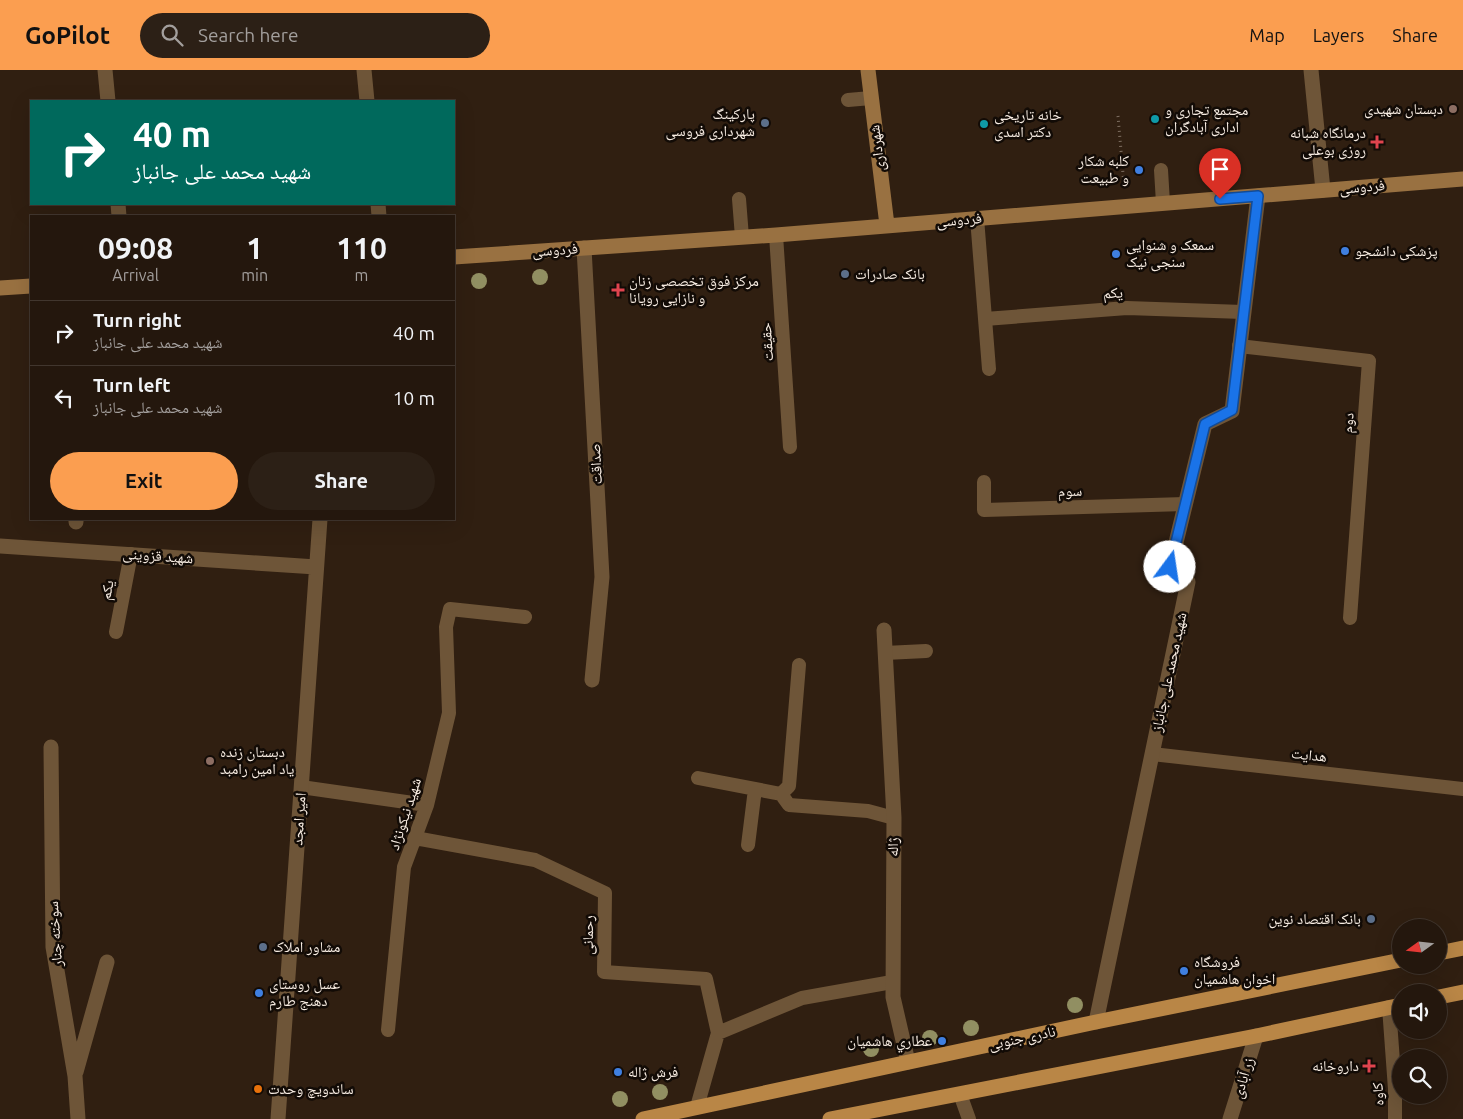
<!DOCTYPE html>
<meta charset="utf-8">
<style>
body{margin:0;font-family:Ubuntu,"Noto Naskh Arabic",sans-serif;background:#2c2016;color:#f1f3f6;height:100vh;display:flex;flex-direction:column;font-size:19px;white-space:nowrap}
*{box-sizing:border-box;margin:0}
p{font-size:16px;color:#a39f9d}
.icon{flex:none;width:28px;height:28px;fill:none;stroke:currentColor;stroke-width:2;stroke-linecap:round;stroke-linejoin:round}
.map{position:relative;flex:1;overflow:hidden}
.details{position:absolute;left:30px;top:145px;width:425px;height:305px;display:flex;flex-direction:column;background:#24170d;border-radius:0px;box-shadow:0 5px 20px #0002,0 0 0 1px #41362e}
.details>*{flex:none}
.banner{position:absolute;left:30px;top:30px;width:425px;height:105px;border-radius:0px;box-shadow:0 5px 20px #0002,0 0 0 1px #41362e;background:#00695c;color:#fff;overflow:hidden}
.needle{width:32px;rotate:255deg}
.controls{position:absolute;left:1392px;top:849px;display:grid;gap:10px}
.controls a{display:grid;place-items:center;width:55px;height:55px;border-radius:50%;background:#24170d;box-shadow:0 5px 20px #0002,0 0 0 1px #41362e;font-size:25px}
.pin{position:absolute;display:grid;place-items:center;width:42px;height:42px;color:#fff;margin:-51px -21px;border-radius:50% 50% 50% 0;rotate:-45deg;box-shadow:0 0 5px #0007}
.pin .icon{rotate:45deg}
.me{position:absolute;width:55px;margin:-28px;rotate:14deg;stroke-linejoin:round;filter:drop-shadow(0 0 4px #0008)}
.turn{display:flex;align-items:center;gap:18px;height:105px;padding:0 20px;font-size:22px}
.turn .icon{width:65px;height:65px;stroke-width:2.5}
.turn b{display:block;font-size:35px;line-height:42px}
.eta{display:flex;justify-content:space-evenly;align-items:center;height:85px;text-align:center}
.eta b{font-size:30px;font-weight:700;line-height:35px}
.primary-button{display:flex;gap:10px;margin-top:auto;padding:10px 20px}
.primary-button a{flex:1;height:58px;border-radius:30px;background:#fb9e50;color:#111;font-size:20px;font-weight:700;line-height:58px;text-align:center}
.primary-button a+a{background:#2c2016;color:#f1f3f6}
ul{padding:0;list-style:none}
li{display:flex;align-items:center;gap:15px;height:65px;padding:0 20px;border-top:1px solid #41362e}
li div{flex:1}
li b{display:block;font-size:19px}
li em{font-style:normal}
header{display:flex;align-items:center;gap:30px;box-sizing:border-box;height:70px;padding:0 25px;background:#fb9e50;color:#111}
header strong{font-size:24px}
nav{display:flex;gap:28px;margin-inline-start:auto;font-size:18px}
.search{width:350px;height:45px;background:#2c2016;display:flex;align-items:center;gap:12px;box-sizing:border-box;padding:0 18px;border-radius:28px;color:#a39f9d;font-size:19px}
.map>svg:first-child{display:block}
</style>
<header>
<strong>GoPilot</strong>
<div class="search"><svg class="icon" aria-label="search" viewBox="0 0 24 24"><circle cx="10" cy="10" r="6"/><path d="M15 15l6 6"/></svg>Search here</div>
<nav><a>Map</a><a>Layers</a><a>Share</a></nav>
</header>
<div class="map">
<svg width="1463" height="1049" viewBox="0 0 1463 1049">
<rect width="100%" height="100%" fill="#301f11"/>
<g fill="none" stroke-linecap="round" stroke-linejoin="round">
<!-- path -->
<path stroke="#7e6f62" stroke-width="3" stroke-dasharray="1 4" stroke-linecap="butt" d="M 1118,46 L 1124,115"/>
<!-- lane -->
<path stroke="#6e5538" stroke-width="14" d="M 848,30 L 871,28
M 1161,100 L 1163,133
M 739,129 L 742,167
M 977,148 L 989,299
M 776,165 L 790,377
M 985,249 L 1127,238 L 1243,242
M 1239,276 L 1369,291 L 1350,548
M 984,412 L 984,440 L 1185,434
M 116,562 L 131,484
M 885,583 L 926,581
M 1152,684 L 1463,719
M 698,708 L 781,724 L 789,735 L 868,741 L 894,748
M 301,717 L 427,735
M 781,724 L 789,716 L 799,595
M 415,768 L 535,790 L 605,823 L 604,902 L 706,909 L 718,963 L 697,1037
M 748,775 L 755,719
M 1389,937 L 1395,1019 L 1395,1049
M 388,960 L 404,797 L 427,735 L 449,643 L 446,557 L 450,539 L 525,547
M 718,963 L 802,928 L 892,912
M 960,1024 L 969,1049"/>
<!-- street -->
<path stroke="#6e5538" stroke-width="15" d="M 105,0 L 108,31
M 364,0 L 367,31
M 1311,0 L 1323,120
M 118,134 L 119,146
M 378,134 L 379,146
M 584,178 L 602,507 L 592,610
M 76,449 L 76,452
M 0,476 L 316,497
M 884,560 L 894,748 L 893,927 L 908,992
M 51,677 L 53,877 L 75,1006 L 78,1049
M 1096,952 L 1188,512 L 1170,497 L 1205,354 L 1232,341 L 1258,126
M 76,1002 L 107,892
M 278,1049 L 320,449
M 1230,1049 L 1256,966"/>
<!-- secondary -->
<path stroke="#997141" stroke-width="15" d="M 868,0 L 887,155
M 454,187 L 776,165 L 1463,109
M 0,218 L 31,216"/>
<!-- primary -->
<path stroke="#b98646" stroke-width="15" d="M 1439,883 L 1463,878
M 1439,927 L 1463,922
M 643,1049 L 1096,952 L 1401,890
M 830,1049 L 1256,966 L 1401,935"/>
</g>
<!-- trees -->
<g fill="#918f62">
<circle cx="540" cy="207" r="8"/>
<circle cx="479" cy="211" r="8"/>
<circle cx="1075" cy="935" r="8"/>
<circle cx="971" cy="958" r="8"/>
<circle cx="930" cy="968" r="8"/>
<circle cx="871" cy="979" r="8"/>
<circle cx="660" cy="1022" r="8"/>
<circle cx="620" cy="1029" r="8"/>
</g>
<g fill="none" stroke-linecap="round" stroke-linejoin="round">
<defs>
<path id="route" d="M 1170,497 L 1205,354 L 1232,340 L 1258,126 L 1220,129"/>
</defs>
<!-- route casing -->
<use href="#route" stroke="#114b97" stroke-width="12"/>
<!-- route -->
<use href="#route" stroke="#1a73e8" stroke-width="9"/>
</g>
<!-- markers -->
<g fill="#8d6e63" stroke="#120b06" stroke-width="2">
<circle cx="1453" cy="39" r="5"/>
<circle cx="210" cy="691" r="5"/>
</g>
<g fill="#0f9aa8" stroke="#120b06" stroke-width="2">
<circle cx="1155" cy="49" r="5"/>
<circle cx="984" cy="54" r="5"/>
</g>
<g fill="#5c6f8a" stroke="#120b06" stroke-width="2">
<circle cx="765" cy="53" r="5"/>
<circle cx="845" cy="204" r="5"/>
<circle cx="1371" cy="849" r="5"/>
<circle cx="263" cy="877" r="5"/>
</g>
<g fill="#e0444e" stroke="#120b06" stroke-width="2">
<path d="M1374.5 64.5h5v5h5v5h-5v5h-5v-5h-5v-5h5z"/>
<path d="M615.5 212.5h5v5h5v5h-5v5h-5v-5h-5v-5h5z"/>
<path d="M1366.5 988.5h5v5h5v5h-5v5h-5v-5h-5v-5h5z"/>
</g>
<g fill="#3f7fe0" stroke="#120b06" stroke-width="2">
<circle cx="1139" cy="100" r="5"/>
<circle cx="1345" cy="181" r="5"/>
<circle cx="1116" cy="184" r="5"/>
<circle cx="1184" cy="901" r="5"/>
<circle cx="259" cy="923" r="5"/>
<circle cx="942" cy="971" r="5"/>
<circle cx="618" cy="1002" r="5"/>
</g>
<circle fill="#e8710a" stroke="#120b06" stroke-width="2" cx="258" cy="1019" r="5"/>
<g text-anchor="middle" stroke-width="5" stroke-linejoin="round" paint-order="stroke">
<!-- poi labels -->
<g font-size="15" fill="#f8ede3" stroke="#120b06" text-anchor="start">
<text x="1443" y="44" text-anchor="end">دبستان شهیدی</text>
<text x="1165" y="45">مجتمع تجاری و<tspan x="1165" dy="17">اداری آبادگران</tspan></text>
<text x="755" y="49" text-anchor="end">پارکینگ<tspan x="755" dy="17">شهرداری فروسی</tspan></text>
<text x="994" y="50">خانه تاریخی<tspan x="994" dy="17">دکتر اسدی</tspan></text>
<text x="1366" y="68" text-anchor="end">درمانگاه شبانه<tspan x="1366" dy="17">روزی بوعلی</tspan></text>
<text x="1129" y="96" text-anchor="end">کلبه شکار<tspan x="1129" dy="17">و طبیعت</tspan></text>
<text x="1126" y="180">سمعک و شنوایی<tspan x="1126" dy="17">سنجی نیک</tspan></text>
<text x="1355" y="186">پزشکی دانشجو</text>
<text x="855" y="209">بانک صادرات</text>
<text x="629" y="216">مرکز فوق تخصصی زنان<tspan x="629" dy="17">و نازایی رویانا</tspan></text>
<text x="220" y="687">دبستان زنده<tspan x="220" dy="17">یاد امین رامبد</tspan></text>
<text x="1361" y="854" text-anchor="end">بانک اقتصاد نوین</text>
<text x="273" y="882">مشاور املاک</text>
<text x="1194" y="897">فروشگاه<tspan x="1194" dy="17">اخوان هاشمیان</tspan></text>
<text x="269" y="919">عسل روستای<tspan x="269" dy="17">دهنج طارم</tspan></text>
<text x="932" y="976" text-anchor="end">عطاري هاشميان</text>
<text x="1359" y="1001" text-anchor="end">داروخانه</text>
<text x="628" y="1007">فرش ژاله</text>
<text x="268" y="1024">ساندویچ وحدت</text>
</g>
<!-- street labels -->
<g font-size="15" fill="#f8ede3" stroke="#120b06">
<text transform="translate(877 78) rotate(-97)" y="5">شهرداری</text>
<text transform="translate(1362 117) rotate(-5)" y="5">فردوسی</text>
<text transform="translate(959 150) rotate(-5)" y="5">فردوسی</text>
<text transform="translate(555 180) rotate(-4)" y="5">فردوسی</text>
<text transform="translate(1113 223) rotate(-3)" y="5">یکم</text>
<text transform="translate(767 272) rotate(-94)" y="5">حقیقت</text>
<text transform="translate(1348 353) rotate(-86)" y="5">دوم</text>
<text transform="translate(596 394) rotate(-93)" y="5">صداقت</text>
<text transform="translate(1070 421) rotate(-2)" y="5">سوم</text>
<text transform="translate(158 486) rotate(4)" y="5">شهید قزوینی</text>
<text transform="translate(107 520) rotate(-79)" y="5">یکم</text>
<text transform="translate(1169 602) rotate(-78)" y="5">شهید محمد علی جانباز</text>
<text transform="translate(1309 685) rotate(6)" y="5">هدایت</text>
<text transform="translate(405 744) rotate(-72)" y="5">شهید نیکونژاد</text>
<text transform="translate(299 749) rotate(-86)" y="5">امیر امجد</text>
<text transform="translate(893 777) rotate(-90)" y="5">ژاله</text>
<text transform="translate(55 864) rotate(-94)" y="5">سوخته چنار</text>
<text transform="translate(588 865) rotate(-89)" y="5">رحمانی</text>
<text transform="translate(1022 968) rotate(-12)" y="5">نادری جنوبی</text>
<text transform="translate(1243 1008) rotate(-73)" y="5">زر آبادی</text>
<text transform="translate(1378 1024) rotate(-92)" y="5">کاوه</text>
</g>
</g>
</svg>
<div class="controls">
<a><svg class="needle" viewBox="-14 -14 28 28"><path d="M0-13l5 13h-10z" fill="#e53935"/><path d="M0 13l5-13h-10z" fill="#a39f9d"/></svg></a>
<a><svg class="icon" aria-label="sound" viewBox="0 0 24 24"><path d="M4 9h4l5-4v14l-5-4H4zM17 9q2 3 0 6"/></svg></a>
<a><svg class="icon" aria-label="search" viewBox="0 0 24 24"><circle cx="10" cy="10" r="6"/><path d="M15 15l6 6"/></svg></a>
</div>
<div class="pin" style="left:1220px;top:129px;background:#d93025"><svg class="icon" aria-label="arrive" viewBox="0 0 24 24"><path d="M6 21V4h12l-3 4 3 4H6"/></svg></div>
<svg class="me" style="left:1170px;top:497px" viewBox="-20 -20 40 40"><circle r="19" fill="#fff"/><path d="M0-13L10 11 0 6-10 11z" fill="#1a73e8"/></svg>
<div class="banner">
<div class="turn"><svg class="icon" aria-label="right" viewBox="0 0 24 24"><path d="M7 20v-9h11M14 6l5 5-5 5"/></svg><div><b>40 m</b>شهید محمد علی جانباز</div></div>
</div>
<section class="details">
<div class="eta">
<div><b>09:08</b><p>Arrival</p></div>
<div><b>1</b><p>min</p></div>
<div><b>110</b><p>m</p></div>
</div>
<ul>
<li><svg class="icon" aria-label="right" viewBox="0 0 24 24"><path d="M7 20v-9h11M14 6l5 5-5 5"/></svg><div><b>Turn right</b><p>شهید محمد علی جانباز</p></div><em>40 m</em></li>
<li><svg class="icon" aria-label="left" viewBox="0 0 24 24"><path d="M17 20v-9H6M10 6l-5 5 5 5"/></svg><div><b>Turn left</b><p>شهید محمد علی جانباز</p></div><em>10 m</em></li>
</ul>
<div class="primary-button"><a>Exit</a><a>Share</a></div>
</section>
</div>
